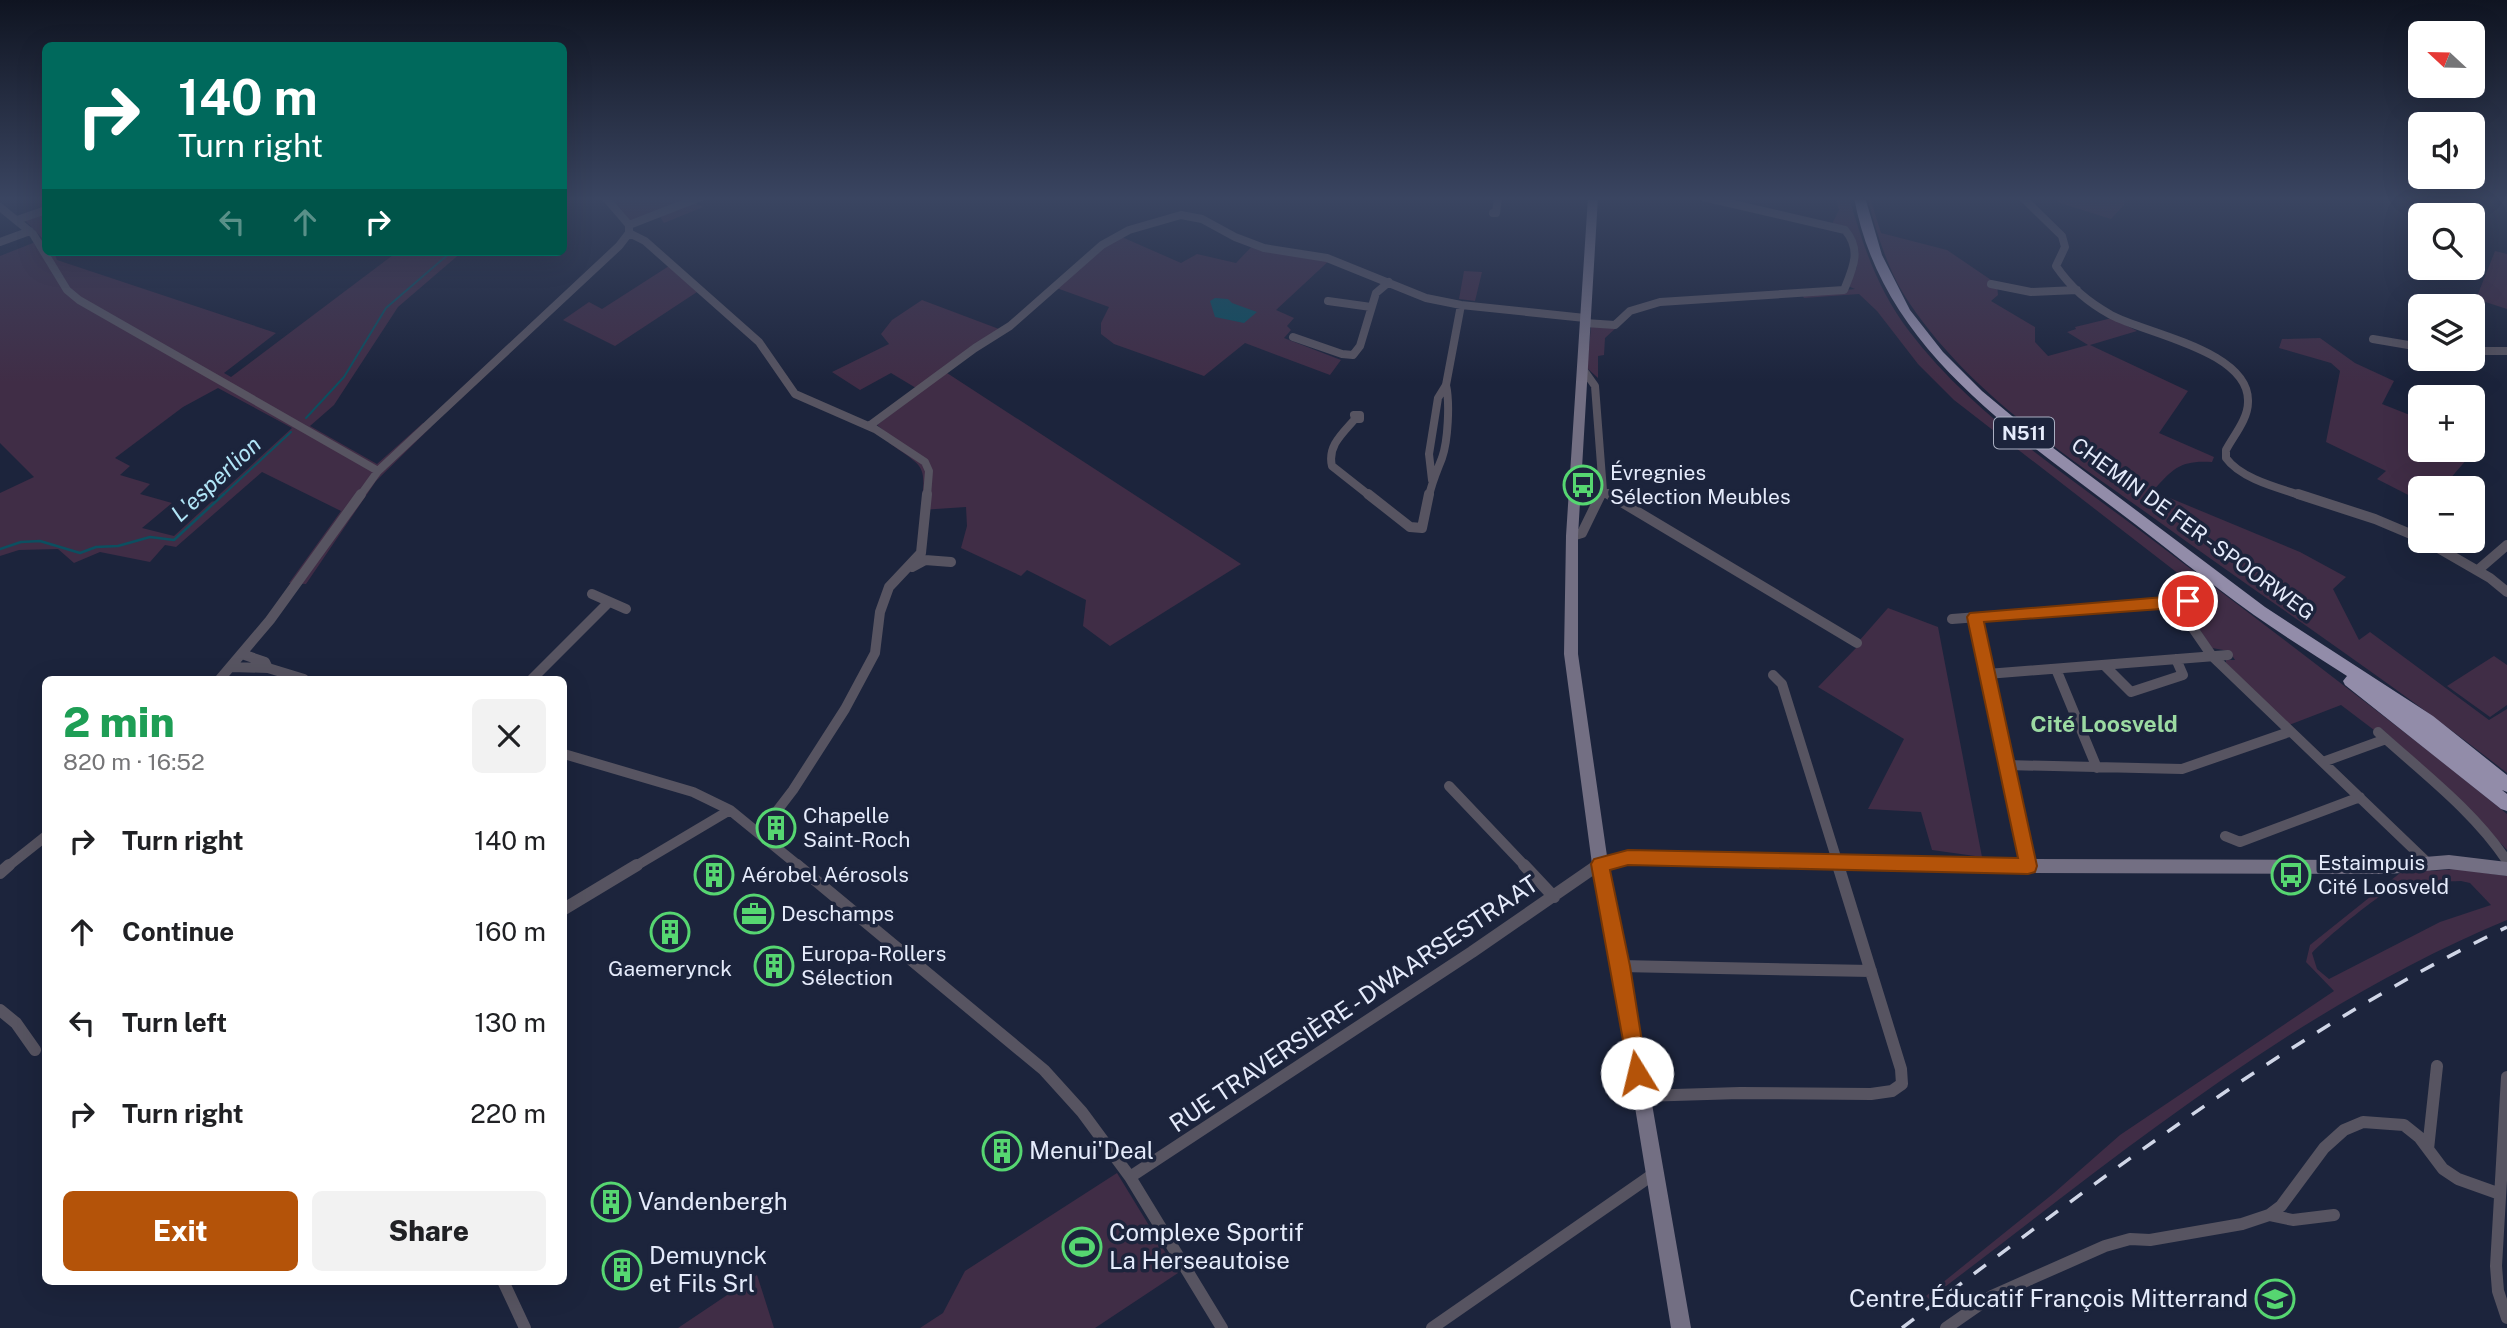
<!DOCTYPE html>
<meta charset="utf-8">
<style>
body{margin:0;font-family:"Public Sans",sans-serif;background:#f2f2f2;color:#202124;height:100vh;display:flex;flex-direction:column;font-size:26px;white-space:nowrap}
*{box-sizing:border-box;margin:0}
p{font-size:23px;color:#757577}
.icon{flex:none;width:38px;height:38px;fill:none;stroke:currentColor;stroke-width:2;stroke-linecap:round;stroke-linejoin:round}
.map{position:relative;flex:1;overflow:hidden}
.details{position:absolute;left:42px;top:676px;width:525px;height:609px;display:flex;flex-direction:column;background:#fff;border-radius:10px;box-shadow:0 7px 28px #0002}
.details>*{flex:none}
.hud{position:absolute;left:42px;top:42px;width:525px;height:214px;border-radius:10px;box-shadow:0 7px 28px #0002;background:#00695c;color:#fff;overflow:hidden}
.needle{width:46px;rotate:292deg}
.controls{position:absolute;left:2408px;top:21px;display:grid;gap:14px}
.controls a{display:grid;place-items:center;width:77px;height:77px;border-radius:10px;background:#fff;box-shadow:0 7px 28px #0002;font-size:35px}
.pin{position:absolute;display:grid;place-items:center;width:60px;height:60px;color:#fff;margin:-30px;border:4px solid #fff;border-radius:50%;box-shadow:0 2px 7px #0007}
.me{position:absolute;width:77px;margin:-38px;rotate:351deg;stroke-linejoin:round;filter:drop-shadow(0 0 5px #0008)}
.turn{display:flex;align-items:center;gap:24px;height:147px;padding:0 21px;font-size:32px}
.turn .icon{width:91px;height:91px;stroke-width:2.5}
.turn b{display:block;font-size:49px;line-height:60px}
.lanes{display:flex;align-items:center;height:66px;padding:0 21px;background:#0003;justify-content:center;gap:35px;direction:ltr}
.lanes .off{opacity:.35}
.round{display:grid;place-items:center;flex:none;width:74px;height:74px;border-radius:10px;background:#f2f2f2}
.headline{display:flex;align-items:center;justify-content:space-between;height:119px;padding:0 21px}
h1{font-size:42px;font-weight:800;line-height:52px;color:#1e9e55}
.action{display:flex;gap:14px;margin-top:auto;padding:14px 21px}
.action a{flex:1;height:80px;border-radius:10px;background:#b45309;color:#fff;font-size:28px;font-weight:800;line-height:80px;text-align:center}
.action a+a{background:#f2f2f2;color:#202124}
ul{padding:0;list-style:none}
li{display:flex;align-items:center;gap:21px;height:91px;padding:0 21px}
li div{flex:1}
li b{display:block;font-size:26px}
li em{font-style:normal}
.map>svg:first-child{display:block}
</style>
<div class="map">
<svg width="2507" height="1328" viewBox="0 0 2507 1328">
<rect width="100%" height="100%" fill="#1c243c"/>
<!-- green -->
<path fill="#402d46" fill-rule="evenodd" d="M 608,197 L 694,197 L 689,199 L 703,207 L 664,223 L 657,212 L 631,223 Z
M 1836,197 L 1849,197 C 1863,246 1878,290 1909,331 C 1972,414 2064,473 2146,535 C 2267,627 2389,718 2507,814 L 2507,850 L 2461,802 L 2381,728 L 2374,730 L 2341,705 L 2289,725 L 2226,663 L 2226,660 L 2235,660 L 2229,651 L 2212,648 L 2185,607 L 2186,605 L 2195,604 L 2184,578 L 1954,400 L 1918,364 L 1877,311 L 1859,294 L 1804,298 L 1802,295 L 1855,289 L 1848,286 L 1857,267 L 1854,236 L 1832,224 L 1839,210 Z
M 1867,197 L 1870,197 L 1881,233 L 1947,250 L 1997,284 L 1998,295 L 1991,301 L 2035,327 L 2035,342 L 2048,356 L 2088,345 L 2067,332 L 2076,329 L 2075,327 L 2112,318 L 2137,331 L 2090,345 L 2188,391 L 2159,433 L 2214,457 L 2212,462 C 2181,460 2173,468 2153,491 L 2300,552 L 2346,577 L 2333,589 L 2359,640 L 2370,632 L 2489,720 L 2507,709 L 2507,773 C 2392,682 2269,602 2151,516 C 2064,454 1971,394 1910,304 C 1888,272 1877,234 1867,197 Z
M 2060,197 L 2125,197 L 2124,205 L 2111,219 L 2057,202 Z
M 45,208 L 46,252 L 64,252 L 55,255 L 57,260 L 276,333 L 224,373 L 231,377 L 397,252 L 462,252 L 398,307 L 334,405 L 310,426 L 377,464 L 423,423 L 431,427 L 376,481 L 306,584 L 289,583 L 341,511 L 262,472 L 176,547 L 165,545 L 150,562 L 100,552 L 74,563 L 58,549 L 19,550 L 0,556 L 0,493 L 34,477 L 0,443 L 0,256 L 43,239 L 21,216 ZM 218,388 L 292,428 L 174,536 L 142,528 L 172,503 L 140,494 L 150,484 L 120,475 L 130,466 L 115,458 L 183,407 Z
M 1115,234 L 1181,263 L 1197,254 L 1236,263 L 1255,243 L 1332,258 L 1276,310 L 1294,318 L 1287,326 L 1291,330 L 1284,338 L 1341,360 L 1330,375 L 1245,343 L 1204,376 L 1114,344 L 1101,334 L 1101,323 L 1109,307 L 1051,286 Z
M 2495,251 L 2507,254 L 2507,309 L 2476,299 Z
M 669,266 L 697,292 L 615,346 L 563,320 L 589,302 L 602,309 Z
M 1464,271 L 1482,272 L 1475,301 L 1459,299 Z
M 922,300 L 999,329 L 947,373 L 1241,564 L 1110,646 L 1083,626 L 1086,600 L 1027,570 L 1021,576 L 961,548 L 967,526 L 966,507 L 921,510 C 926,463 926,469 889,443 L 894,439 L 877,425 L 921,391 L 891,373 L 860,390 L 832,372 L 889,344 L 881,334 L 892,320 Z
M 1591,327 L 1617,327 L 1605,338 L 1604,355 L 1598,356 L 1598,378 L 1587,368 Z
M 2320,338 L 2355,363 L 2394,381 L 2382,404 L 2420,419 L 2420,450 L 2473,450 L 2473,439 L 2481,443 L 2442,488 L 2420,488 L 2420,501 L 2377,479 L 2386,471 L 2326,442 L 2340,371 L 2331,363 L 2279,348 L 2282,339 Z
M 1888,608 L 1938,627 L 1982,857 L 1932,850 L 1921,812 L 1868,809 L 1904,739 L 1818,687 L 1857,647 L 1859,641 Z
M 2494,656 L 2507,665 L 2507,705 L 2490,717 L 2447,686 Z
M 2429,869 L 2431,871 L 2456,869 L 2507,876 L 2507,920 C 2292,1009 2113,1160 1929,1299 L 1926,1296 L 2054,1193 L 2120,1135 L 2334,991 L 2306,962 L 2310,945 L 2400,873 ZM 2461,881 L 2470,883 L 2491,905 L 2440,922 L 2329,979 L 2317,969 L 2312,953 C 2326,938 2382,891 2399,885 C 2418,879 2442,882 2461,881 Z
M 1117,1173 L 1178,1273 L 1095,1328 L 920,1328 L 943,1313 L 965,1271 Z
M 757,1275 L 774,1328 L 678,1328 Z"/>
<!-- water -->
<path fill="#0c4f60" d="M 1215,298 L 1228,299 L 1232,303 L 1257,312 L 1244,323 L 1215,317 L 1210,301 Z"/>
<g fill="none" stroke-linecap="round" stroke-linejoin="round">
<!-- stream-far1 -->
<path stroke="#0c4f60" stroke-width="2" d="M 306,418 L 344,377 L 386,308 L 451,252
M 222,496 L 291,432"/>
<!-- stream -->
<path stroke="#0c4f60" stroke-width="2.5" d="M 0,549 L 21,542 L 40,541 L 80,553 L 96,547 L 118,546 L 150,537 L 174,540 L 224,494"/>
<!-- minor-far2 -->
<path stroke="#575461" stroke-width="8" d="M 2022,197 L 2062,236 L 2065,247 L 2056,266 C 2071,288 2088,302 2111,315 C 2147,334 2250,351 2248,402 C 2248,419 2234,435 2226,450 L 2226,458 C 2241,479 2279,488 2303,496
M 0,207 L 33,234 L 67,290 L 79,300 L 378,471
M 1493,213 L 1496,213 L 1498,197
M 17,220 L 46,210
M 629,225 L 701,197
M 629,233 L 645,241 L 759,342 L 795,394 L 875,429 L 925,462 L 929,471 L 927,496
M 0,242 L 30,231
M 1991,284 L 2031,292 L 2077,290
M 1328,301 L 1371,307
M 1585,323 L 1615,325 L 1630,311 L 1660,302 L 1844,290 C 1853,268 1862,250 1845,230 L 1703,197
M 1293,337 L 1342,354 L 1353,355 L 1360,346 L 1376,293 L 1389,282
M 2373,339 L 2420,347
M 2473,351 L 2507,351
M 1583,369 L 1595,386 L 1603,491 L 1601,496
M 1354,415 L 1360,415 L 1360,419 L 1355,419 Z
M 1355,419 C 1343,433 1327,446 1332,466 L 1370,496
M 869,426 L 975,348 L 1010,326 L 1102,245 L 1129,230 L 1181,215 L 1202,219 L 1235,237 L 1264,248 L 1327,258 L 1426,298 L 1461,305 L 1585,318
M 1432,480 L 1429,454 L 1438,398 L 1446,385 L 1461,305
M 1603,491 L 1611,496
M 360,496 L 378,471 L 619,246 L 629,233 L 629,225 L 605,197
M 1429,496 C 1432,482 1437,471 1442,458 C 1448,441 1450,403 1446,385"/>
<!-- minor-far1 -->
<path stroke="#575461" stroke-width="10" d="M 1368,494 L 1410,527 L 1422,528 L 1429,494
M 1608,494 L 1857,643
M 2298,494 L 2375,519 L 2420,538
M 1572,536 L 1582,533 L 1601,494
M 2426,541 L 2490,578 L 2507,592
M 912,567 L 925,560 L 951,562
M 2478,570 L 2507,545
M 592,594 L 626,609
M 2175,602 L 2212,656 L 2428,863
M 1975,617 L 2028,866
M 1952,619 L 2188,601
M 242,654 L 265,662 L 268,668
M 2104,665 L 2131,692 L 2183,675 L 2176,659
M 231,667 L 268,668 L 304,679
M 2056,669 L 2097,768
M 1987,674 L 2228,655
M 1773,675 L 1782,684 L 1839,867
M 220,679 L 270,620 L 361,494
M 532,679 L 609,602
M 2378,732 C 2422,772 2474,811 2507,861
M 564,754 L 693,792 L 730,810 L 800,867
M 2323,762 L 2386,739
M 2006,765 L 2182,769 L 2289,732
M 1449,786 L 1526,867
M 760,833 L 793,790 L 845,709 L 875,653 L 880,612 L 889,587 L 921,553 L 927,494
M 2225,836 L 2240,842 L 2360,797
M 7,867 L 46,836
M 634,867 L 730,810
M 1595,867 L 1600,864"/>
<!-- minor -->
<path stroke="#575461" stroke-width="12" d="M 797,865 L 1044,1070 L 1082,1112 L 1130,1177 L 1222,1328
M 1524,865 L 1554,897
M 0,873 L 9,865
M 564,909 L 637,865
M 1620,966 L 1871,971
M 0,1010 L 16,1023 L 35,1050
M 2507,1077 L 2496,1266 L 2498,1291 L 2507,1318
M 1641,1096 L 1740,1093 L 1871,1094 L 1892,1091 L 1902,1084 L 1901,1069 L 1838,865
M 2428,1149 L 2437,1066
M 1130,1177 L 1472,952 L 1598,865
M 2269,1215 L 2293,1220 L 2334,1215
M 503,1281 L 525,1328
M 1432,1328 L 1655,1173
M 1946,1328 L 1992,1296 L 2105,1246 L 2130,1239 L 2150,1240 L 2242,1224 L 2269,1215 L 2281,1206 L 2324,1148 L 2344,1130 L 2363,1122 L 2404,1125 L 2419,1137 L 2443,1169 L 2458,1179 L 2500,1194"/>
<!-- secondary -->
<path fill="#736f83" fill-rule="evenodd" d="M 1588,197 L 1598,197 L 1578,536 L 1578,654 L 1607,856 L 1628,851 L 2028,859 L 2388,860 L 2449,855 L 2507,862 L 2507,876 L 2449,869 L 2388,874 L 2028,873 L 1628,865 L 1609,869 L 1628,966 L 1691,1328 L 1671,1328 L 1612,966 L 1592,864 L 1564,654 L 1566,536 Z"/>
<!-- trunk -->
<path fill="#928ca9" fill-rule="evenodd" d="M 1854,197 L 1865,197 L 1882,255 L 1910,310 L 1943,352 L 1982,391 L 2024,426 L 2265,607 L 2433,716 L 2507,775 L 2507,792 L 2502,790 L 2507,794 L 2507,811 L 2501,809 L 2345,685 L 2343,681 L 2347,676 C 2316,656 2284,636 2254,615 C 2208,582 2164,546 2119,512 C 2008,428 1880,344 1854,197 Z"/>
<!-- rail -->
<path stroke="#d0d6e7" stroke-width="3.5" stroke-dasharray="15 15" stroke-linecap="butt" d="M 1902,1328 C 2096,1182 2288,1033 2507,927"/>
</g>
<!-- sky -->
<linearGradient id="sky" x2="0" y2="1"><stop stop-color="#0f1421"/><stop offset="0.52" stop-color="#3a4561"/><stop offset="1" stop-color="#3a4561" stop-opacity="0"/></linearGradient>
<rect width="2507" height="382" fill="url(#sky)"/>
<!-- route -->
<path fill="#b45309" stroke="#753606" stroke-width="2" d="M 2188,595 L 2195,601 L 2188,607 L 1984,622 L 2037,866 L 2035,872 L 2028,874 L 1628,865 L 1610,870 L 1630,966 L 1647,1073 L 1644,1079 L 1637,1082 L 1630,1079 L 1591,864 L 1594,859 L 1628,850 L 2018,858 L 1967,617 L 1970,613 Z"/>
<!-- icons -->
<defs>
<symbol id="bus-ring" viewBox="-11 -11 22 22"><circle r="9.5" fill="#1c243c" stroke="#56d671" stroke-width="1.5"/><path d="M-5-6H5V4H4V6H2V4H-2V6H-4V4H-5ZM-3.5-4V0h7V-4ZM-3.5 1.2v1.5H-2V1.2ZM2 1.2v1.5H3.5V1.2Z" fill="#56d671"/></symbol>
<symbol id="building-ring" viewBox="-11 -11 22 22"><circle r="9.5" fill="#1c243c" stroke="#56d671" stroke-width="1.5"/><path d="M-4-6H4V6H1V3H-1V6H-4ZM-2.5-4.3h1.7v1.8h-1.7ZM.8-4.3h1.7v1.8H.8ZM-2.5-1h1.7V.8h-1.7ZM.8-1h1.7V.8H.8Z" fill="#56d671"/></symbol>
<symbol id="office-ring" viewBox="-11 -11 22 22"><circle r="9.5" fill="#1c243c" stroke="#56d671" stroke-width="1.5"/><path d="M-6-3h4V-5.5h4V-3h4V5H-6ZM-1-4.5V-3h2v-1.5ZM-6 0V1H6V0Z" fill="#56d671"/></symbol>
<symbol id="stadium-ring" viewBox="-11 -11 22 22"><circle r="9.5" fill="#1c243c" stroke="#56d671" stroke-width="1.5"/><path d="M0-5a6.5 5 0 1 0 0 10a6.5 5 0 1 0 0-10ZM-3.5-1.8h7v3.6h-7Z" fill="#56d671"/></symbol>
<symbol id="school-ring" viewBox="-11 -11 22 22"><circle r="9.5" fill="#1c243c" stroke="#56d671" stroke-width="1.5"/><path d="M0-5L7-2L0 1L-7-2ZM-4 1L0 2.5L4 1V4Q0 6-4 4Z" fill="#56d671"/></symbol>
</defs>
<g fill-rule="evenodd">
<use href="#bus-ring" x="1561" y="463" width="44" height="44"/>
<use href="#building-ring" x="754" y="806" width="44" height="44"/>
<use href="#building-ring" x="692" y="853" width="44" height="44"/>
<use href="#bus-ring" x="2269" y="853" width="44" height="44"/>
<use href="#office-ring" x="732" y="892" width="44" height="44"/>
<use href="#building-ring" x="648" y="910" width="44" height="44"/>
<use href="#building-ring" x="752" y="944" width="44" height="44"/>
<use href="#building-ring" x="980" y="1129" width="44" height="44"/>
<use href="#building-ring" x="589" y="1180" width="44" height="44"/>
<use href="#stadium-ring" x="1060" y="1225" width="44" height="44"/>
<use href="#building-ring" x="600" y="1248" width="44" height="44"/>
<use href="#school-ring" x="2253" y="1277" width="44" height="44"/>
</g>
<g text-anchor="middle" stroke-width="7" stroke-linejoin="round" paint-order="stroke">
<!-- shield labels -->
<rect fill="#1c243c" stroke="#a9afc2" stroke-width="2" x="1994" y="417.5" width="60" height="31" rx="5"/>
<g font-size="19" font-weight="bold" fill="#e5ebfb">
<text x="2024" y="440">N511</text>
</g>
<!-- poi labels -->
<g font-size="21" fill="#e5ebfb" stroke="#1c243c" text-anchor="start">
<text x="1610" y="480">Évregnies<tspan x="1610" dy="24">Sélection Meubles</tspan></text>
<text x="803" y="823">Chapelle<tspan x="803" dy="24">Saint-Roch</tspan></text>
<text x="2318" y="870">Estaimpuis<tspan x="2318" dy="24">Cité Loosveld</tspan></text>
<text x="741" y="882">Aérobel Aérosols</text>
<text x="781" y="921">Deschamps</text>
<text x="801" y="961">Europa-Rollers<tspan x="801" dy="24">Sélection</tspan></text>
<text x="670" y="976" text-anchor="middle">Gaemerynck</text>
</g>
<!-- street labels -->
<g font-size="21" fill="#e5ebfb" stroke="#1c243c">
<text transform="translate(2193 529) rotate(36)" y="7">CHEMIN DE FER - SPOORWEG</text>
</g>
<!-- water labels -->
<g font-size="23" font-style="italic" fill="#b1e5f7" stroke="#1c243c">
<text transform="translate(216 479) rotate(-43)" y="8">L'esperlion</text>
</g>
<!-- neighbourhood labels -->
<g font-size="23" font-weight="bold" fill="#9bdaa2" stroke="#1c243c">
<text x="2104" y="732">Cité Loosveld</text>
</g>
<!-- near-street labels -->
<g font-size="24" fill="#e5ebfb" stroke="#1c243c">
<text transform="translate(1354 1004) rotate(-34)" y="8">RUE TRAVERSIÈRE - DWAARSESTRAAT</text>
</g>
<!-- near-poi labels -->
<g font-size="24" fill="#e5ebfb" stroke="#1c243c" text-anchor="start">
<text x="1029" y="1159">Menui'Deal</text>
<text x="638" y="1210">Vandenbergh</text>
<text x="1109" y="1241">Complexe Sportif<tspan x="1109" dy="28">La Herseautoise</tspan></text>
<text x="649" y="1264">Demuynck<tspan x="649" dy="28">et Fils Srl</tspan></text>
<text x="2248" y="1307" text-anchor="end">Centre Éducatif François Mitterrand</text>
</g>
</g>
</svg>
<div class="controls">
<a><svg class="needle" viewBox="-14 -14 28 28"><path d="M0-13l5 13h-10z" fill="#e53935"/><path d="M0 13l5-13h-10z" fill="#757577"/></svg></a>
<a><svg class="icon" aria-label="sound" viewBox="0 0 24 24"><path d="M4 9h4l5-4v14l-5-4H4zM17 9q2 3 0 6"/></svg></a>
<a><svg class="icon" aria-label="search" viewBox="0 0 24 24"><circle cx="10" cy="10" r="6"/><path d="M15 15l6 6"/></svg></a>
<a><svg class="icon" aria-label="layers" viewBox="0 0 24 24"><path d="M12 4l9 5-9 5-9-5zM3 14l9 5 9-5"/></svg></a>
<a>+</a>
<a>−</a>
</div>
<div class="pin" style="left:2188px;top:601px;background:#d93025"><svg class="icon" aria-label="arrive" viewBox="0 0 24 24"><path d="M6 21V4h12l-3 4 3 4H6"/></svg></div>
<svg class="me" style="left:1637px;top:1073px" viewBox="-20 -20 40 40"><circle r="19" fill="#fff"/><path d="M0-13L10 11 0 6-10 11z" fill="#b45309"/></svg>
<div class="hud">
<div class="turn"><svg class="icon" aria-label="right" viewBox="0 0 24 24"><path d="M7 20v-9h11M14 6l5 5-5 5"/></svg><div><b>140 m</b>Turn right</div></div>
<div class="lanes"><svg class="icon off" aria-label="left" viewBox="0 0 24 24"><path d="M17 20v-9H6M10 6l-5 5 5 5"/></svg><svg class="icon off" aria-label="ahead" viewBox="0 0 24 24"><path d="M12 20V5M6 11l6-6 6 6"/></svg><svg class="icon" aria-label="right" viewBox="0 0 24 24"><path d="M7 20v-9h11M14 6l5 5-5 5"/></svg></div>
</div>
<section class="details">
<div class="headline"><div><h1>2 min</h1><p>820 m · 16:52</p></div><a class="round"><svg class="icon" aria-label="close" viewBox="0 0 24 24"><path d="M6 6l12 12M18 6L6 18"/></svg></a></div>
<ul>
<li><svg class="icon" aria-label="right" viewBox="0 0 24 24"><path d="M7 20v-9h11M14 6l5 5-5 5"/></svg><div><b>Turn right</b></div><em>140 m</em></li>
<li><svg class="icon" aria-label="ahead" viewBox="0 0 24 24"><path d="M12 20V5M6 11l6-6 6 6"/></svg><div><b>Continue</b></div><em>160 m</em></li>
<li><svg class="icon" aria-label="left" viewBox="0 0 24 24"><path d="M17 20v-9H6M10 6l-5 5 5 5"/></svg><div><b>Turn left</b></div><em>130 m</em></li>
<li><svg class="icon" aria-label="right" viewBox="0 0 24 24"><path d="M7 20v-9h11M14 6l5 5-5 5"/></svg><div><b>Turn right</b></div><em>220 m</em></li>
</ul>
<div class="action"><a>Exit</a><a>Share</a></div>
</section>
</div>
